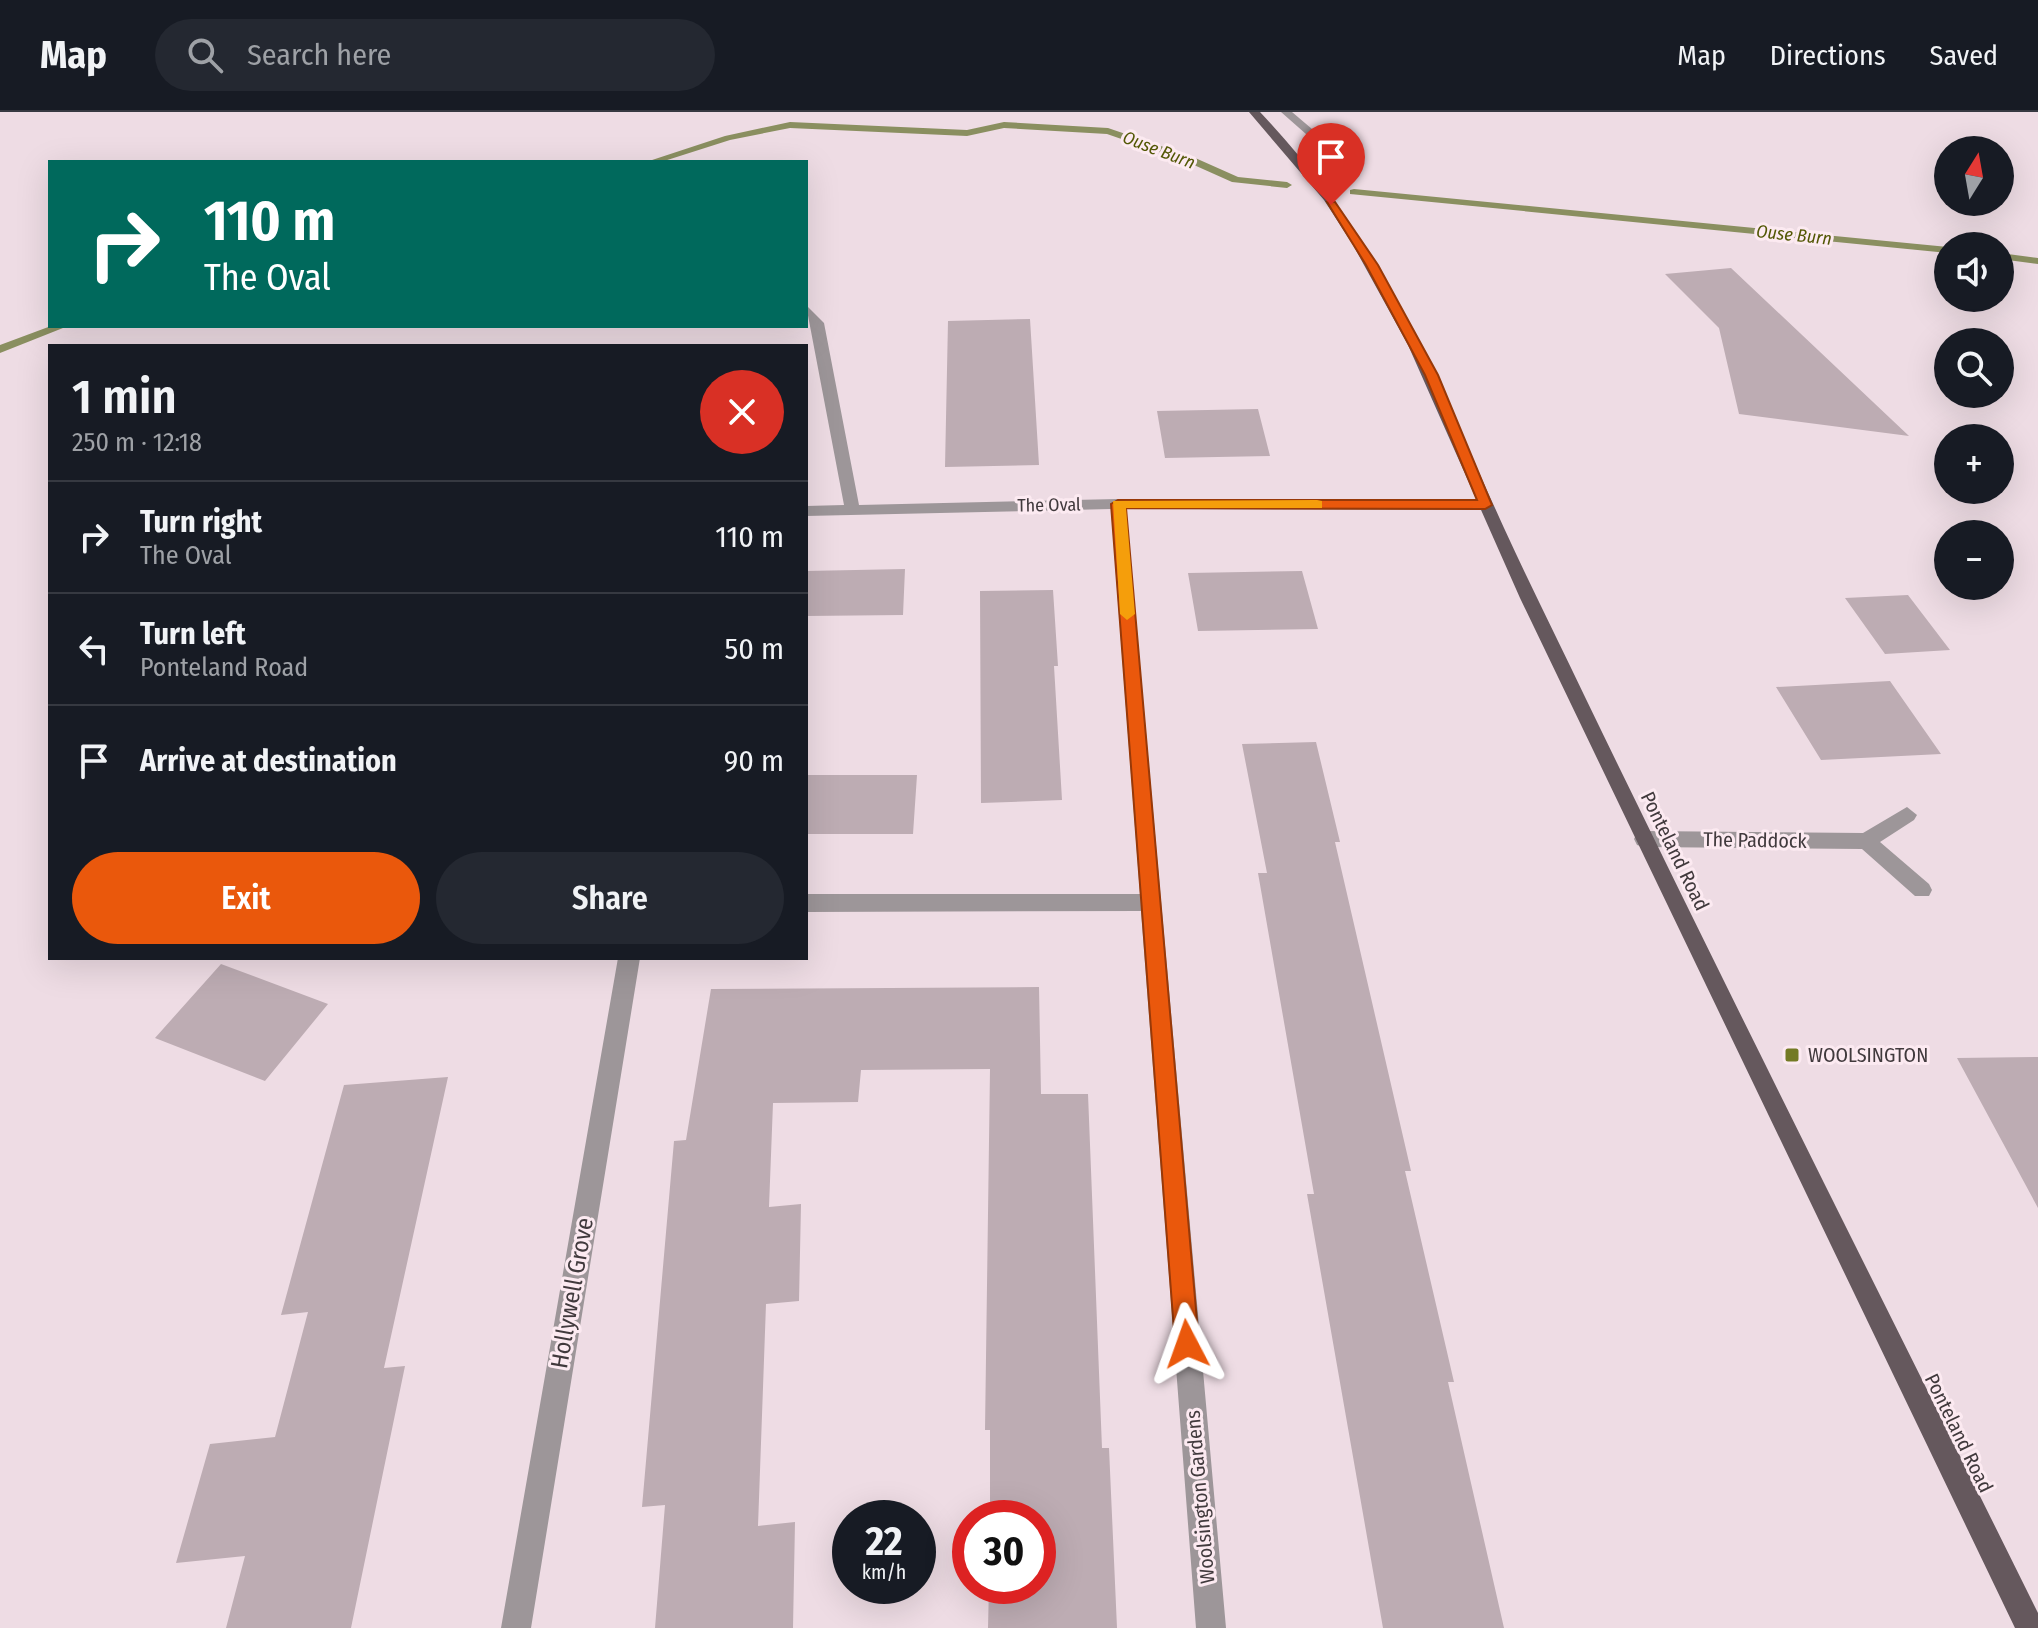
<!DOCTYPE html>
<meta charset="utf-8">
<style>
body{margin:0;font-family:"Fira Sans Condensed",sans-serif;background:#242831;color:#f1f3f6;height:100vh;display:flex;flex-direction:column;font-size:30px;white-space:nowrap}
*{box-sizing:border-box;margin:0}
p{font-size:26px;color:#9ea1a6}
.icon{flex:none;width:44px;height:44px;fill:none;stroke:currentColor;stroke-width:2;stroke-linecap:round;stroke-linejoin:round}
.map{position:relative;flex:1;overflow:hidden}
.drawer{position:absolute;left:48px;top:232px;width:760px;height:616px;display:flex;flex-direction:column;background:#171b24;border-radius:0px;box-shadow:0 8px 32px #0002}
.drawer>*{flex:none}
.top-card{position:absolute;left:48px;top:48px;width:760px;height:168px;border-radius:0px;box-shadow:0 8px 32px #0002;background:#00695c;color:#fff;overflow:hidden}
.needle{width:52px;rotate:11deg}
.controls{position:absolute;left:1934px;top:24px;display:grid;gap:16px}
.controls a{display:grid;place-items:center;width:80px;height:80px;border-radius:50%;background:#171b24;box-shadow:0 8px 32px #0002;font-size:40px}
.speed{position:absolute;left:832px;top:1388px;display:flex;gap:16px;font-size:40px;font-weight:700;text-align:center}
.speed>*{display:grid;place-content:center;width:104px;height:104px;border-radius:50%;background:#171b24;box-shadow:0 8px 32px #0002;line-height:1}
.speed small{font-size:20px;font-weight:400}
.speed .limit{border:12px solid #d22;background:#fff;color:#111}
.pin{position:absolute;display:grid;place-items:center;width:68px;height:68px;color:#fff;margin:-82px -34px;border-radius:50% 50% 50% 0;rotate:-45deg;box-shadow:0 0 8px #0007}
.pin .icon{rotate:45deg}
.me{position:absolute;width:88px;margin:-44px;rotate:356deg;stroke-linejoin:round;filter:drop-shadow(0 0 6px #0008)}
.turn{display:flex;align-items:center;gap:28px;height:168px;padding:0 24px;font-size:36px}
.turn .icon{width:104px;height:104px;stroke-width:2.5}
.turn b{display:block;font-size:56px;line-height:68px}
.round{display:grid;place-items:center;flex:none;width:84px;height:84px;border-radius:42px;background:#242831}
.headline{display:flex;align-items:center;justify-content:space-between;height:136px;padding:0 24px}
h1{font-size:48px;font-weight:600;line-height:60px}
.action{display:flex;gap:16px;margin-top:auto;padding:16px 24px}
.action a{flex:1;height:92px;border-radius:48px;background:#ea580c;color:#fff;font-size:32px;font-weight:600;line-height:92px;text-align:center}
.action a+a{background:#242831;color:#f1f3f6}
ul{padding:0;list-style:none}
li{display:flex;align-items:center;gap:24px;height:112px;padding:0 24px;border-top:2px solid #363941}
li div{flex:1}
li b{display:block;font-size:30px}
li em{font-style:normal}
header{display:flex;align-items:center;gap:48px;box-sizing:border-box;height:112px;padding:0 40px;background:#171b24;border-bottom:2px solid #363941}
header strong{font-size:38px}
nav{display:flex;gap:44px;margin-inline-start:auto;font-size:28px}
.search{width:560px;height:72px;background:#242831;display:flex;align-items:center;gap:20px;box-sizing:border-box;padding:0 28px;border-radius:44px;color:#9ea1a6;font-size:30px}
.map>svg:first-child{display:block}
</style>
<header>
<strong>Map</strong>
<div class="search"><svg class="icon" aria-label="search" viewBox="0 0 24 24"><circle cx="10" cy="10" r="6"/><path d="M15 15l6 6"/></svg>Search here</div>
<nav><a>Map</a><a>Directions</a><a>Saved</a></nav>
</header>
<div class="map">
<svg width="2038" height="1516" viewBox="0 0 2038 1516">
<rect width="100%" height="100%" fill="#eedce4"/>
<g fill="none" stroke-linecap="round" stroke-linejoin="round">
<!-- stream -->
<path fill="#8a8f60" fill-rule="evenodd" d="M 790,10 L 967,18 L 1004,10 L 1108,16 L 1193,45 L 1238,65 L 1287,70 L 1292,73 L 1287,76 L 1232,70 L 1185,49 L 1107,22 L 1004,16 L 967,24 L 790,16 L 730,28 L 661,50 L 646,50 L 725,24 Z
M 1354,77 L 1948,135 L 1948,141 L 1350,82 L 1350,78 Z
M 2000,141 L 2038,146 L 2038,152 L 2000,147 Z
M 51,214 L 68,214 L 0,241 L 0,233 Z"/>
</g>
<!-- building -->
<path fill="#bdacb3" d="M 1731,156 L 1909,324 L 1739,302 L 1719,216 L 1665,162 Z
M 1030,207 L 1039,353 L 945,355 L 948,209 Z
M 1258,297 L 1270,344 L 1165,346 L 1157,299 Z
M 905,457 L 903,503 L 806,504 L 806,459 Z
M 1302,459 L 1318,517 L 1198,519 L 1188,461 Z
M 1053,478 L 1058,554 L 1054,554 L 1062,688 L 981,691 L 980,479 Z
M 1908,483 L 1950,538 L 1885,542 L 1845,486 Z
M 1890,569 L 1941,642 L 1821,648 L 1776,575 Z
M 1316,630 L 1340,730 L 1335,730 L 1411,1059 L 1405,1059 L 1454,1270 L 1448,1270 L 1504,1516 L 1383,1516 L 1307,1082 L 1314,1082 L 1258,761 L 1267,761 L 1242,632 Z
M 806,663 L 917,663 L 913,722 L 806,722 Z
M 221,852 L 328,892 L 265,969 L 155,926 Z
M 1039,875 L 1041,982 L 1088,982 L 1102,1336 L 1109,1336 L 1117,1516 L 988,1516 L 989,1474 L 1038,1474 L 1038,1406 L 990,1406 L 990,1318 L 985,1318 L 990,957 L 861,958 L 858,990 L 773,991 L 769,1095 L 801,1092 L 799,1189 L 766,1192 L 758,1414 L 795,1410 L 793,1516 L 655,1516 L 665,1393 L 642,1395 L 674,1029 L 686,1028 L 711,877 Z
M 2038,945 L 2038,1096 L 1957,946 Z
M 448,965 L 384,1256 L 405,1254 L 351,1516 L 226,1516 L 245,1444 L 176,1451 L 210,1332 L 275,1325 L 308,1200 L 281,1203 L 344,973 Z"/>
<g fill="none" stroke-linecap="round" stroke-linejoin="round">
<!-- minor -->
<path fill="#9d9699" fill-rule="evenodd" d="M 1281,0 L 1292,0 L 1332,34 L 1344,69 L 1313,74 L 1313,70 L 1334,65 L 1323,37 Z
M 806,193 L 824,211 L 859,393 L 1118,387 L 1485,388 L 1493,393 L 1485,398 L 1126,397 L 1226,1516 L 1196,1516 L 1141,799 L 806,800 L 806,782 L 1140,782 L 1111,397 L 806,404 L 806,394 L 844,393 Z
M 1907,695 L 1917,703 L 1914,708 L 1880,730 L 1929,772 L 1932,778 L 1929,784 L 1915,784 L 1862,737 L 1644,735 L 1637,733 L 1634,727 L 1637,721 L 1644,719 L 1863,721 Z
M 618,846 L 640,846 L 531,1516 L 501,1516 Z"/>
<!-- major -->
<path fill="#65585d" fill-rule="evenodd" d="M 1249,0 L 1260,0 C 1379,125 1434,261 1504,416 C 1530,473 1558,528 1585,585 C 1733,891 1887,1196 2038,1501 L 2038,1516 L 2015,1516 L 1520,486 L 1408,233 L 1353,133 L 1324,88 Z"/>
</g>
<!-- route -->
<path fill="#ea580c" stroke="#983908" stroke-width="2" d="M 1327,90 L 1335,90 L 1378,153 L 1438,263 L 1492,393 L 1485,397 L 1126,396 L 1199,1232 L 1196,1240 L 1187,1244 L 1179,1240 L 1175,1232 L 1111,392 L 1118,388 L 1477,388 L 1425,263 L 1366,153 Z"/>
<!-- slow -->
<path fill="#f59e0b" d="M 1317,388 L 1322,389 L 1322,396 L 1126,396 L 1135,502 L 1127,508 L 1120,502 L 1113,389 Z"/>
<!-- markers -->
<rect fill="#737a24" stroke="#fceaf1" stroke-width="3" x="1784" y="935" width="16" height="16" rx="4"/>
<g text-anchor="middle" stroke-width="6" stroke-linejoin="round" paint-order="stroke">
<!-- far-water labels -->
<g font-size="18" font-style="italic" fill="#525704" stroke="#fceaf1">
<text transform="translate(1159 38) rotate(21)" y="6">Ouse Burn</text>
<text transform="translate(1794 123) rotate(6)" y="6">Ouse Burn</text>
</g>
<!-- far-street labels -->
<g font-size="18" fill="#413a3d" stroke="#fceaf1">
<text transform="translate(1049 393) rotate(-1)" y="6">The Oval</text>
</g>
<!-- street labels -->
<g font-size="20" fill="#413a3d" stroke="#fceaf1">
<text transform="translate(1755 728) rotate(1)" y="7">The Paddock</text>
<text transform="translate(1675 739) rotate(64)" y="7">Ponteland Road</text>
<text transform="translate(1959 1321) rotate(64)" y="7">Ponteland Road</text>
<text transform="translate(1200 1385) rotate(-95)" y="7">Woolsington Gardens</text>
</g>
<!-- poi labels -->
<g font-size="20" fill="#413a3d" stroke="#fceaf1" text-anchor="start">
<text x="1808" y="950">WOOLSINGTON</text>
</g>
<!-- near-street labels -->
<g font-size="24" fill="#413a3d" stroke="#fceaf1">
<text transform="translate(572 1181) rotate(-80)" y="8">Hollywell Grove</text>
</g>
</g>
</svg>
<div class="controls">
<a><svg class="needle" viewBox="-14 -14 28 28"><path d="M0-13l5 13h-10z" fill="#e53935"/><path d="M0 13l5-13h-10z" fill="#9ea1a6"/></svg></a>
<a><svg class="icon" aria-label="sound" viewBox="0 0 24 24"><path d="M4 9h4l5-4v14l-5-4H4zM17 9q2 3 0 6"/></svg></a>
<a><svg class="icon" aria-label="search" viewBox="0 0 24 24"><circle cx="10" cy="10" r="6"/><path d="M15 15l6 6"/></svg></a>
<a>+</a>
<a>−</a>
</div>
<div class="speed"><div>22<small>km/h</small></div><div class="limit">30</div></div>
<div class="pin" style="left:1331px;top:93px;background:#d93025"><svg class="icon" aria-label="arrive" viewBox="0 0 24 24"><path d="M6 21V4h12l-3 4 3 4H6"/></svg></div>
<svg class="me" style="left:1187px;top:1232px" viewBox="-20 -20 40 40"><path d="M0-17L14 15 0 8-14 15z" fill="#ea580c" stroke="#fff" stroke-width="4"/></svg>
<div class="top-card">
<div class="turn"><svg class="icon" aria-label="right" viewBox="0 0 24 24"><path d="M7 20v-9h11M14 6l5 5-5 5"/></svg><div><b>110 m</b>The Oval</div></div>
</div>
<section class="drawer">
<div class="headline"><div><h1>1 min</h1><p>250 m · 12:18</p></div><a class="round" style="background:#d93025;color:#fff"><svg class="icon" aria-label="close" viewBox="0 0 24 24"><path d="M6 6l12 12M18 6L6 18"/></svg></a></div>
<ul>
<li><svg class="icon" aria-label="right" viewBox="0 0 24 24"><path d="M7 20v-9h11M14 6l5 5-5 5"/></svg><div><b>Turn right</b><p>The Oval</p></div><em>110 m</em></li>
<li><svg class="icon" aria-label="left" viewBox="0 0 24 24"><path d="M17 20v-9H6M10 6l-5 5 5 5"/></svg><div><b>Turn left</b><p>Ponteland Road</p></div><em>50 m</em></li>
<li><svg class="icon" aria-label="arrive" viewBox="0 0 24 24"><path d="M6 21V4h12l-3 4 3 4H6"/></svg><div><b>Arrive at destination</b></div><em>90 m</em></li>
</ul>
<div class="action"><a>Exit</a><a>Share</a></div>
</section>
</div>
